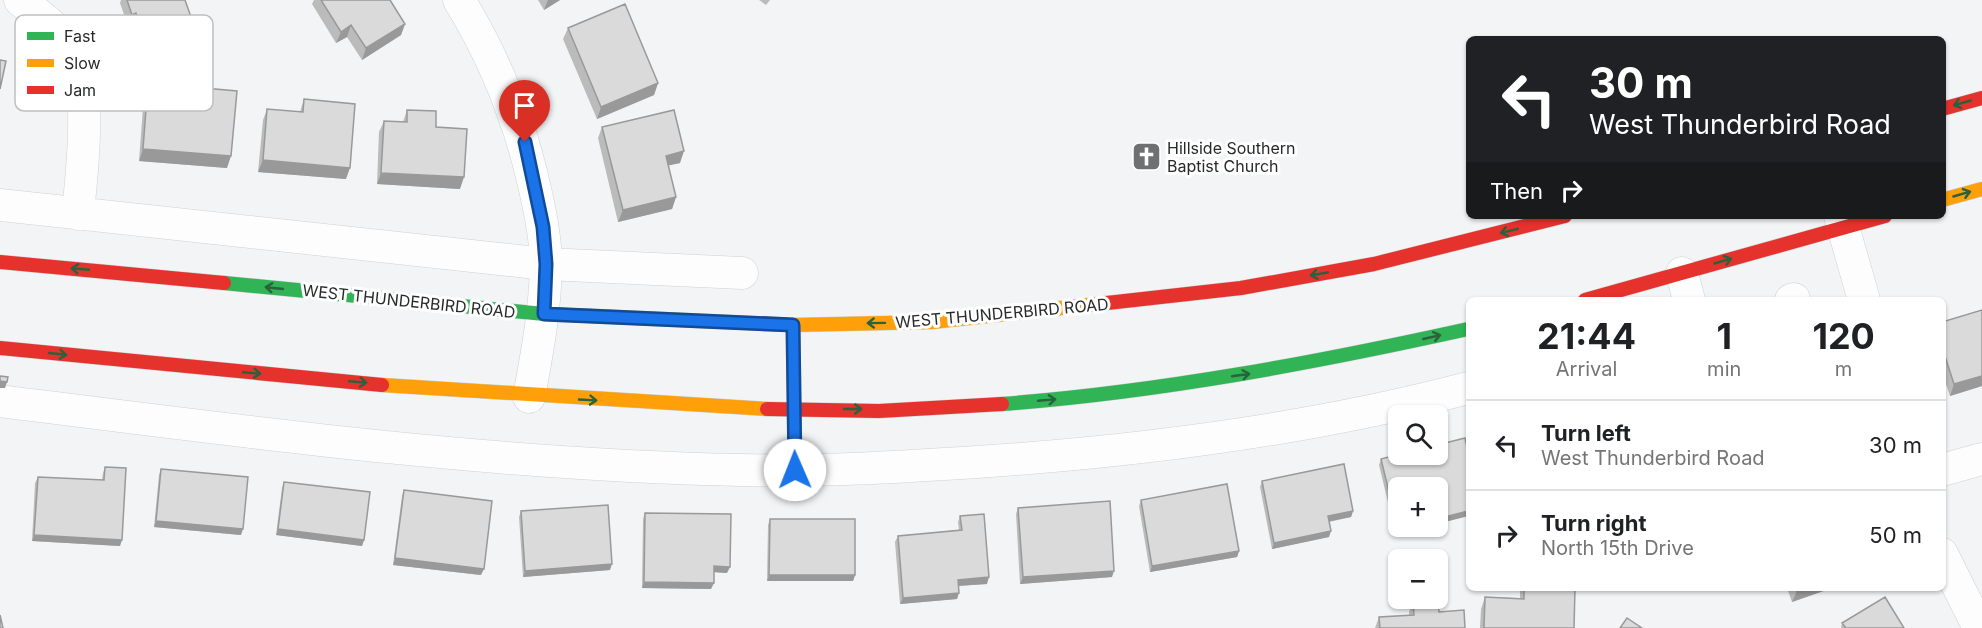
<!DOCTYPE html>
<meta charset="utf-8">
<style>
body{margin:0;font-family:Inter,sans-serif;background:#f6f6f6;color:#202124;height:100vh;display:flex;flex-direction:column;font-size:22px;white-space:nowrap}
*{box-sizing:border-box;margin:0}
p{font-size:20px;color:#757577}
.icon{flex:none;width:33px;height:33px;fill:none;stroke:currentColor;stroke-width:2;stroke-linecap:round;stroke-linejoin:round}
.map{position:relative;flex:1;overflow:hidden}
.sheet{position:absolute;left:1466px;top:297px;width:480px;height:294px;display:flex;flex-direction:column;background:#fff;border-radius:9px;box-shadow:0 2px 4px #0004}
.sheet>*{flex:none}
.top-card{position:absolute;left:1466px;top:36px;width:480px;height:183px;border-radius:9px;box-shadow:0 2px 4px #0004;background:#202124;color:#fff;overflow:hidden}
.buttons{position:absolute;left:1388px;top:405px;display:grid;gap:12px}
.buttons a{display:grid;place-items:center;width:60px;height:60px;border-radius:9px;background:#fff;box-shadow:0 2px 4px #0004;font-size:30px}
.pin{position:absolute;display:grid;place-items:center;width:51px;height:51px;color:#fff;margin:-62px -26px;border-radius:50% 50% 50% 0;rotate:-45deg;box-shadow:0 0 6px #0007}
.pin .icon{rotate:45deg}
.me{position:absolute;width:66px;margin:-33px;rotate:359deg;stroke-linejoin:round;filter:drop-shadow(0 0 4px #0008)}
.turn{display:flex;align-items:center;gap:21px;height:126px;padding:0 24px;font-size:27px}
.turn .icon{width:78px;height:78px;stroke-width:2.5}
.turn b{display:block;font-size:42px;line-height:51px}
.then{display:flex;align-items:center;height:57px;padding:0 24px;background:#0003;gap:12px;font-size:22px}
.eta{display:flex;justify-content:space-evenly;align-items:center;height:102px;text-align:center}
.eta b{font-size:36px;font-weight:700;line-height:42px}
ul{padding:0;list-style:none}
li{display:flex;align-items:center;gap:18px;height:90px;padding:0 24px;border-top:2px solid #e0e0e0}
li div{flex:1}
li b{display:block;font-size:22px}
li em{font-style:normal}
.map>svg:first-child{display:block}
</style>
<div class="map">
<svg width="1982" height="628" viewBox="0 0 1982 628">
<rect width="100%" height="100%" fill="#f3f4f5"/>
<g fill="none" stroke-linecap="round" stroke-linejoin="round">
<defs>
<path id="street" d="M 20,0 C 33,11 52,23 62,36 C 96,79 82,164 78,214
M 459,0 C 496,60 520,121 535,189 C 541,215 546,240 546,266 C 545,311 537,353 529,397
M 0,205 L 546,264 L 742,273
M 1840,216 L 1864,300
M 1682,273 L 1689,300
M 1791,300 L 1794,299
M 0,401 C 245,432 492,465 740,470 C 819,472 898,467 977,462 C 1143,451 1308,430 1468,388
M 1942,470 L 1982,459
M 1942,554 L 1979,628"/>
<path id="fast" d="M 224,283 L 544,314 L 592,316
M 1002,404 C 1159,392 1314,363 1468,329"/>
<path id="slow" d="M 1942,200 L 1982,189
M 592,316 L 793,325 L 932,322 L 1107,303
M 793,325 L 795,470
M 382,385 L 767,409"/>
<path id="jam" d="M 1942,109 L 1982,98
M 0,262 L 224,283
M 1585,300 L 1885,216
M 1107,303 L 1241,288 L 1374,264 L 1565,216
M 0,348 L 382,385
M 767,409 L 879,411 L 1002,404"/>
</defs>
<!-- street casing -->
<use href="#street" stroke="#d0d1d2" stroke-width="33"/>
<!-- fast casing -->
<use href="#fast" stroke="#d0d1d2" stroke-width="15"/>
<!-- slow casing -->
<use href="#slow" stroke="#d0d1d2" stroke-width="15"/>
<!-- jam casing -->
<use href="#jam" stroke="#d0d1d2" stroke-width="15"/>
<!-- street -->
<use href="#street" stroke="#fdfdfe" stroke-width="32"/>
<!-- fast -->
<use href="#fast" stroke="#30b455" stroke-width="14"/>
<!-- slow -->
<use href="#slow" stroke="#ff9f0a" stroke-width="14"/>
<!-- jam -->
<use href="#jam" stroke="#e5322d" stroke-width="14"/>
</g>
<!-- wall -->
<path fill="#bbb" d="M 121,0 L 185,0 L 191,42 L 144,59 L 132,25 L 128,26 L 120,3 Z
M 314,0 L 390,0 L 405,24 L 401,35 L 362,60 L 347,37 L 336,43 L 312,4 Z
M 538,0 L 560,0 L 544,10 Z
M 759,0 L 770,0 L 766,5 Z
M 568,28 L 658,83 L 654,95 L 597,119 L 563,39 Z
M 148,83 L 227,168 L 139,161 L 144,94 Z
M 304,99 L 346,179 L 258,172 L 263,120 L 267,109 L 300,112 Z
M 407,110 L 436,127 L 460,189 L 377,184 L 379,132 L 384,121 L 403,122 Z
M 602,127 L 680,163 L 668,165 L 676,197 L 672,209 L 618,222 L 598,138 Z
M 1982,310 L 1982,386 L 1950,396 L 1942,372 L 1942,322 Z
M 1468,452 L 1468,516 L 1437,524 L 1437,488 L 1429,526 L 1396,535 L 1379,465 L 1381,459 Z
M 105,467 L 120,546 L 32,541 L 35,483 L 38,477 L 102,480 L 103,473 Z
M 161,469 L 241,535 L 154,527 L 159,475 Z
M 1262,481 L 1353,511 L 1351,517 L 1329,522 L 1329,537 L 1272,549 L 1260,487 Z
M 284,482 L 364,540 L 362,546 L 276,535 L 282,488 Z
M 404,490 L 481,575 L 393,565 L 402,496 Z
M 1141,500 L 1239,551 L 1237,557 L 1150,572 L 1139,506 Z
M 1018,508 L 1112,577 L 1020,584 L 1016,514 Z
M 521,511 L 610,570 L 523,577 L 519,517 Z
M 645,513 L 727,573 L 714,572 L 711,589 L 642,588 L 643,519 Z
M 960,516 L 987,584 L 958,586 L 957,599 L 900,604 L 895,542 L 898,536 L 959,530 L 958,522 Z
M 770,519 L 855,575 L 853,581 L 767,581 L 768,525 Z
M 1520,588 L 1575,588 L 1574,628 L 1480,628 L 1481,609 L 1485,597 L 1520,598 Z
M 1787,588 L 1832,588 L 1792,602 Z
M 1413,601 L 1439,612 L 1465,628 L 1375,628 L 1379,617 L 1409,615 L 1409,612 Z
M 1842,623 L 1904,628 L 1841,628 Z"/>
<!-- shaded-wall -->
<path fill="#999" d="M 548,0 L 560,0 L 544,10 Z
M 136,13 L 132,25 L 128,26 L 132,15 Z
M 405,24 L 401,35 L 362,60 L 366,48 Z
M 351,25 L 347,37 L 336,43 L 341,32 Z
M 196,31 L 191,42 L 144,59 L 148,47 Z
M 658,83 L 654,95 L 597,119 L 601,107 Z
M 143,149 L 231,156 L 227,168 L 139,161 Z
M 684,151 L 680,163 L 662,167 L 666,156 Z
M 263,160 L 350,168 L 346,179 L 258,172 Z
M 381,173 L 464,177 L 460,189 L 377,184 Z
M 676,197 L 672,209 L 618,222 L 623,210 Z
M 1982,376 L 1982,386 L 1950,396 L 1954,384 Z
M 0,381 L 7,382 L 5,388 L 0,388 Z
M 1353,511 L 1351,517 L 1326,522 L 1328,516 Z
M 1468,511 L 1468,516 L 1437,524 L 1437,519 Z
M 156,521 L 243,529 L 241,535 L 154,527 Z
M 1407,526 L 1429,526 L 1396,535 L 1398,529 Z
M 278,529 L 364,540 L 362,546 L 276,535 Z
M 1331,531 L 1329,537 L 1272,549 L 1274,543 Z
M 34,535 L 122,540 L 120,546 L 32,541 Z
M 1239,551 L 1237,557 L 1150,572 L 1152,566 Z
M 395,558 L 484,569 L 481,575 L 393,565 Z
M 612,564 L 610,570 L 523,577 L 525,571 Z
M 714,566 L 730,567 L 727,573 L 712,572 Z
M 1114,571 L 1112,577 L 1020,584 L 1023,577 Z
M 769,575 L 855,575 L 853,581 L 767,581 Z
M 989,577 L 987,584 L 956,586 L 958,580 Z
M 644,582 L 714,583 L 711,589 L 642,588 Z
M 1805,588 L 1832,588 L 1792,602 L 1797,591 Z
M 959,593 L 957,599 L 900,604 L 903,598 Z"/>
<!-- building -->
<path fill="#dadada" stroke="#999" stroke-width="1.5" d="M 127,0 L 185,0 L 196,31 L 148,47 L 136,13 L 132,15 Z
M 321,0 L 390,0 L 405,24 L 366,48 L 351,25 L 341,32 Z
M 625,4 L 658,83 L 601,107 L 568,28 Z
M 0,60 L 6,61 L 0,89 Z
M 148,83 L 237,91 L 231,156 L 143,149 Z
M 304,99 L 355,104 L 350,168 L 263,160 L 267,109 L 303,112 Z
M 407,110 L 436,111 L 436,127 L 467,129 L 464,177 L 381,173 L 384,121 L 407,122 Z
M 674,110 L 684,151 L 666,156 L 676,197 L 623,210 L 602,127 Z
M 1982,310 L 1982,376 L 1954,384 L 1942,347 L 1942,322 Z
M 0,376 L 8,377 L 7,382 L 0,381 Z
M 1465,438 L 1468,452 L 1468,511 L 1437,519 L 1437,488 L 1398,488 L 1398,526 L 1407,526 L 1398,529 L 1381,459 L 1400,454 L 1437,454 L 1437,445 Z
M 1344,464 L 1353,511 L 1328,516 L 1331,531 L 1274,543 L 1262,481 Z
M 105,467 L 126,468 L 122,540 L 34,535 L 38,477 L 104,480 Z
M 161,469 L 248,477 L 243,529 L 156,521 Z
M 284,482 L 370,492 L 364,540 L 278,529 Z
M 1227,484 L 1239,551 L 1152,566 L 1141,500 Z
M 404,490 L 492,501 L 484,569 L 395,558 Z
M 1110,501 L 1114,571 L 1023,577 L 1018,508 Z
M 608,505 L 612,564 L 525,571 L 521,511 Z
M 645,513 L 731,514 L 730,567 L 714,566 L 714,583 L 644,582 Z
M 984,514 L 989,577 L 958,580 L 959,593 L 903,598 L 898,536 L 962,530 L 960,516 Z
M 770,519 L 855,519 L 855,575 L 769,575 Z
M 1524,588 L 1575,588 L 1574,628 L 1484,628 L 1485,597 L 1524,599 Z
M 1796,588 L 1805,588 L 1797,591 Z
M 1885,597 L 1904,628 L 1846,628 L 1842,623 Z
M 1438,600 L 1439,612 L 1464,610 L 1465,628 L 1380,628 L 1379,617 L 1414,615 L 1413,601 Z
M 0,615 L 3,628 L 0,628 Z
M 1627,618 L 1642,628 L 1620,628 Z"/>
<!-- one-way arrows -->
<defs><path id="oneway-shaft" d="M-6 0H5M1.5-3L5.5 0L1.5 3" fill="none" stroke-width="1.6" stroke-linecap="round" stroke-linejoin="round" transform="scale(1.5)"/></defs>
<g stroke="#2b613b">
<use href="#oneway-shaft" transform="translate(1962 103) rotate(164)"/>
<use href="#oneway-shaft" transform="translate(1962 194) rotate(-16)"/>
<use href="#oneway-shaft" transform="translate(1509 231) rotate(166)"/>
<use href="#oneway-shaft" transform="translate(1723 261) rotate(-16)"/>
<use href="#oneway-shaft" transform="translate(80 269) rotate(-175)"/>
<use href="#oneway-shaft" transform="translate(1319 274) rotate(170)"/>
<use href="#oneway-shaft" transform="translate(274 288) rotate(-174)"/>
<use href="#oneway-shaft" transform="translate(876 323) rotate(179)"/>
<use href="#oneway-shaft" transform="translate(1432 337) rotate(-13)"/>
<use href="#oneway-shaft" transform="translate(58 354) rotate(6)"/>
<use href="#oneway-shaft" transform="translate(252 373) rotate(5)"/>
<use href="#oneway-shaft" transform="translate(1241 375) rotate(-8)"/>
<use href="#oneway-shaft" transform="translate(358 382) rotate(5)"/>
<use href="#oneway-shaft" transform="translate(588 400) rotate(3)"/>
<use href="#oneway-shaft" transform="translate(1047 400) rotate(-5)"/>
<use href="#oneway-shaft" transform="translate(853 409)"/>
</g>
<g fill="none" stroke-linecap="round" stroke-linejoin="round">
<defs>
<path id="route" d="M 525,142 L 543,227 L 546,264 L 544,314 L 793,325 L 795,470"/>
</defs>
<!-- route casing -->
<use href="#route" stroke="#114b97" stroke-width="15"/>
<!-- route -->
<use href="#route" stroke="#1a73e8" stroke-width="10"/>
</g>
<!-- icons -->
<defs>
<symbol id="church-square" viewBox="-11 -11 22 22"><rect x="-9" y="-9" width="18" height="18" rx="4" fill="#6f7071" stroke="#fff"/><path d="M-1.2-6h2.4v3.5h3.3v2.4h-3.3V6h-2.4V-.1h-3.3v-2.4h3.3Z" fill="#fff"/></symbol>
</defs>
<g fill-rule="evenodd">
<use href="#church-square" x="1130" y="140" width="33" height="33"/>
</g>
<g text-anchor="middle" stroke-width="6" stroke-linejoin="round" paint-order="stroke">
<!-- poi labels -->
<g font-size="16" fill="#28292a" stroke="#fff" text-anchor="start">
<text x="1167" y="154">Hillside Southern<tspan x="1167" dy="18">Baptist Church</tspan></text>
</g>
<!-- street labels -->
<g font-size="16" fill="#28292a" stroke="#fff">
<text transform="translate(409 301) rotate(6)" y="6">WEST THUNDERBIRD ROAD</text>
<text transform="translate(1002 313) rotate(-5)" y="6">WEST THUNDERBIRD ROAD</text>
</g>
</g>
<!-- legend -->
<rect x="15" y="15" width="198" height="96" rx="9" fill="#fff" stroke="#bebfbf" stroke-width="1.5"/>
<rect x="27" y="32" width="27" height="8" fill="#30b455"/>
<rect x="27" y="59" width="27" height="8" fill="#ff9f0a"/>
<rect x="27" y="86" width="27" height="8" fill="#e5322d"/>
<g font-size="16" fill="#28292a">
<text x="64" y="42">Fast</text>
<text x="64" y="69">Slow</text>
<text x="64" y="96">Jam</text>
</g>
</svg>
<div class="buttons">
<a><svg class="icon" aria-label="search" viewBox="0 0 24 24"><circle cx="10" cy="10" r="6"/><path d="M15 15l6 6"/></svg></a>
<a>+</a>
<a>−</a>
</div>
<div class="pin" style="left:525px;top:142px;background:#d93025"><svg class="icon" aria-label="arrive" viewBox="0 0 24 24"><path d="M6 21V4h12l-3 4 3 4H6"/></svg></div>
<svg class="me" style="left:795px;top:470px" viewBox="-20 -20 40 40"><circle r="19" fill="#fff"/><path d="M0-13L10 11 0 6-10 11z" fill="#1a73e8"/></svg>
<div class="top-card">
<div class="turn"><svg class="icon" aria-label="left" viewBox="0 0 24 24"><path d="M17 20v-9H6M10 6l-5 5 5 5"/></svg><div><b>30 m</b>West Thunderbird Road</div></div>
<div class="then">Then<svg class="icon" aria-label="right" viewBox="0 0 24 24"><path d="M7 20v-9h11M14 6l5 5-5 5"/></svg></div>
</div>
<section class="sheet">
<div class="eta">
<div><b>21:44</b><p>Arrival</p></div>
<div><b>1</b><p>min</p></div>
<div><b>120</b><p>m</p></div>
</div>
<ul>
<li><svg class="icon" aria-label="left" viewBox="0 0 24 24"><path d="M17 20v-9H6M10 6l-5 5 5 5"/></svg><div><b>Turn left</b><p>West Thunderbird Road</p></div><em>30 m</em></li>
<li><svg class="icon" aria-label="right" viewBox="0 0 24 24"><path d="M7 20v-9h11M14 6l5 5-5 5"/></svg><div><b>Turn right</b><p>North 15th Drive</p></div><em>50 m</em></li>
</ul>
</section>
</div>
